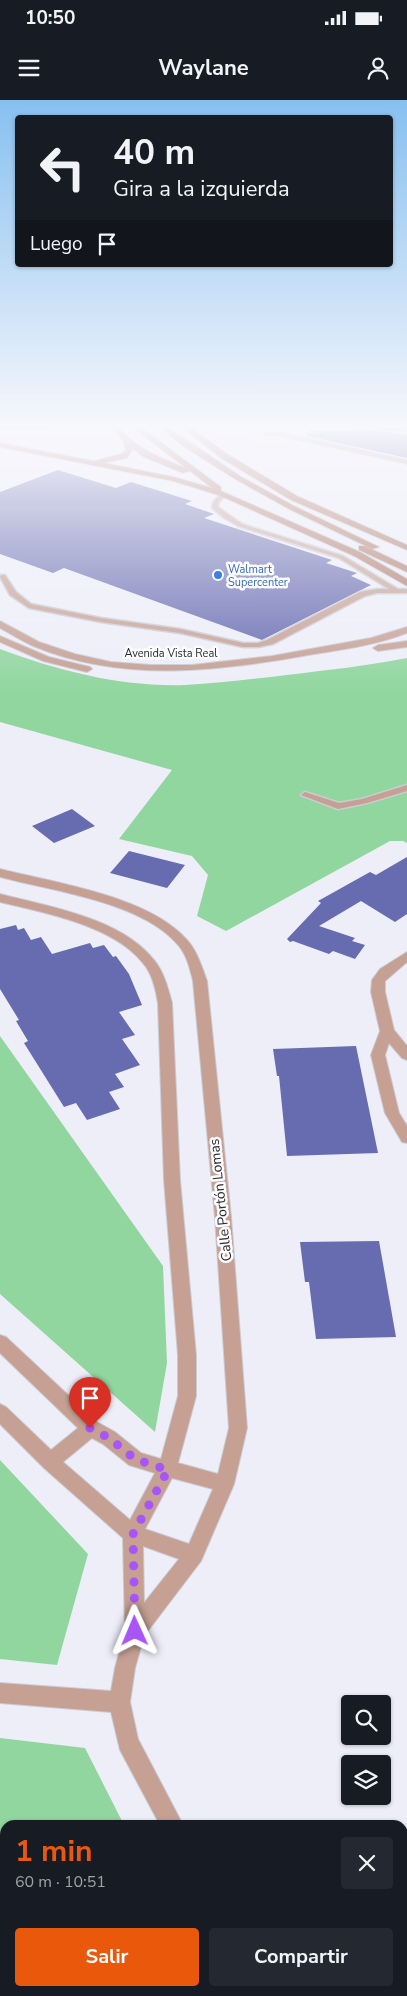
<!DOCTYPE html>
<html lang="es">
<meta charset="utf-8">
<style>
body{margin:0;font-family:"Nunito Sans",sans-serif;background:#242831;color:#f1f3f6;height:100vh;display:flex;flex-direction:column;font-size:19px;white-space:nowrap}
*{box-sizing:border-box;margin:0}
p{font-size:16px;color:#9ea1a6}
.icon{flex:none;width:28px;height:28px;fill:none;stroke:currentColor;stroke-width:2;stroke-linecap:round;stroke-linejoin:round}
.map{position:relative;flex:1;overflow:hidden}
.sheet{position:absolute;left:0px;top:1720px;width:408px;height:176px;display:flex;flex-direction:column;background:#171b24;border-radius:15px 15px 0 0;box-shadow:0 1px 4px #0004}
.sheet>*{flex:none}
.hud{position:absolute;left:15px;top:15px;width:378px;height:152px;border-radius:5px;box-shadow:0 1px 4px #0004;background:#171b24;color:#f1f3f6;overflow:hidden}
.controls{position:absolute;left:341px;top:1595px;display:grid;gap:10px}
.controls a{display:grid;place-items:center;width:50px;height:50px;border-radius:5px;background:#171b24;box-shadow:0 1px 4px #0004;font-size:25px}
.pin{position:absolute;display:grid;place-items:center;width:42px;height:42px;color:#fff;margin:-51px -21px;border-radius:50% 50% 50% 0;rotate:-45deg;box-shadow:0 0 5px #0007}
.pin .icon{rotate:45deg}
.me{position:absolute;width:55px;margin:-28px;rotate:359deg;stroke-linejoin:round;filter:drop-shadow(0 0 4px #0008)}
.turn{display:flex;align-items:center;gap:18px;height:105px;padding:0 15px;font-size:22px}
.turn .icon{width:65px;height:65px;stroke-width:2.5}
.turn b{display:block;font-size:35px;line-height:42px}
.then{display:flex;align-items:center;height:48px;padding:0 15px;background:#0003;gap:10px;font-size:19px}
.round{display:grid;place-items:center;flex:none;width:52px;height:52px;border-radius:5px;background:#242831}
.overview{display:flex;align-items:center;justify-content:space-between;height:85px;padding:0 15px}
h1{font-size:30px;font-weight:700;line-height:38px;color:#ea580c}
.cta{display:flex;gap:10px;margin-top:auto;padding:10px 15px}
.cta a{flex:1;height:58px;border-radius:5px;background:#ea580c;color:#fff;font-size:20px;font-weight:700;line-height:58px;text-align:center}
.cta a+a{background:#242831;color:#f1f3f6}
.status{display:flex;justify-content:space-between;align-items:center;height:35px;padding:0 25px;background:#171b24;direction:ltr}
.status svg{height:14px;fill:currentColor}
header{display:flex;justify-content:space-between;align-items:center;height:65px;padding:0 15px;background:#171b24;font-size:22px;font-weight:700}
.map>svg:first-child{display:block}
</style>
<div class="status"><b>10:50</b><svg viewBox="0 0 49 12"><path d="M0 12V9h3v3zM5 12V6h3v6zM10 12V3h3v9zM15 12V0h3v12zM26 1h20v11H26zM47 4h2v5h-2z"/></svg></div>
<header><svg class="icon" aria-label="menu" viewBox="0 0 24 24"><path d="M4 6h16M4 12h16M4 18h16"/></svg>Waylane<svg class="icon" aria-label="person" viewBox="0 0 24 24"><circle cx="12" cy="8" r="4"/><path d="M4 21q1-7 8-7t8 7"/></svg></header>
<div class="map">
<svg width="407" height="1896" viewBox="0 0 407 1896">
<rect width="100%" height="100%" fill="#edeef8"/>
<!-- green -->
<path fill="#91d69f" d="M 0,549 C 59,571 121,587 185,585 C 219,583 253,579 287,575 C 327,570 367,566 407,558 L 407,743 L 403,741 L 390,741 L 226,831 L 197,816 L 208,775 L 192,756 L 119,739 L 172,670 L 0,622 Z
M 0,936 L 163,1166 L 167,1263 L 155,1332 L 0,1194 Z
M 0,1360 L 88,1454 L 57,1565 L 0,1559 Z
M 0,1638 L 85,1648 L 124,1725 L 5,1725 L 5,1891 L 206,1891 L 209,1896 L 0,1896 Z"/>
<!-- building -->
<path fill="#676bb0" d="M 375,330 L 407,335 L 407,358 L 307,336 L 307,331 Z
M 58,370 L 116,388 L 131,382 L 192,401 L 185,404 L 214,414 L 204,418 L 332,460 L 326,463 L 357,473 L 351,476 L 371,485 L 262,540 L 64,468 L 53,473 L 0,454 L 0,392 Z
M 72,709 L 95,726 L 54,743 L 32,726 Z
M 129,751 L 185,765 L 167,788 L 110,773 Z
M 407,757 L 407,814 L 395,822 L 361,801 L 319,826 L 355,838 L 352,841 L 365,845 L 355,859 L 333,851 L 329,854 L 293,841 L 290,842 L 287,839 L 321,803 L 318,801 L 370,772 L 376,775 Z
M 16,825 L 18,830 L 24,828 L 31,840 L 41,837 L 52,854 L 90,843 L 93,848 L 104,845 L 113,857 L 116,856 L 129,874 L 142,905 L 119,912 L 135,935 L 122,939 L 140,965 L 115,974 L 124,987 L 109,992 L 120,1009 L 87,1020 L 76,1003 L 64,1007 L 24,943 L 28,941 L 16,921 L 19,920 L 0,889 L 0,829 Z
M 356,946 L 378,1053 L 287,1056 L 279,976 L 277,976 L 273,949 Z
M 379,1141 L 396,1237 L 316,1239 L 309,1182 L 305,1182 L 300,1142 Z"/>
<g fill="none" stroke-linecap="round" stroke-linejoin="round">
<defs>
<path id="service" d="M 222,393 L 227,394 L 219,402 L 218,407 L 242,424 L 343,456 L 398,489 L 407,489 L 407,493 L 377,493 L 365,496 L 273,544 L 258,547 L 243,547 L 180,533 L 101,522 L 29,508 L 10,495 L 0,477 L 1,475 L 5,475 L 16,492 L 31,504 L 101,518 L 180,529 L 243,543 L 258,543 L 267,540 L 360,492 L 377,489 L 389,489 L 339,458 L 238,426 L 224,418 L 212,408 L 213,402 Z
M 407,685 L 407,691 L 367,703 L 338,709 L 301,695 L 305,692 L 339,703 L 362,699 Z"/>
<path id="minor" d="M 266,332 L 280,332 L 407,360 L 407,364 L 280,336 L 264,335 L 263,334 Z
M 0,769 C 55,783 149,796 187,840 C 197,851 202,867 207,881 L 231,1117 L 247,1328 L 234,1384 L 201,1461 L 144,1536 L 135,1568 L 130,1602 L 138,1639 L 183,1725 L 160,1725 L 120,1650 L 111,1612 L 0,1603 L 0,1583 L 111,1591 L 115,1568 L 125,1531 L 123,1438 L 44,1368 L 0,1324 L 0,1304 L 6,1307 L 51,1350 L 78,1328 L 0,1253 L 0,1235 L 6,1237 L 97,1322 L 115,1332 L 141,1353 L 161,1359 L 178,1296 L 178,1255 L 164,1080 L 158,903 C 156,891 153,877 146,867 C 118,826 45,813 0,802 L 0,794 C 50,807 121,818 154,860 C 164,872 168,888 172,903 L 180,1080 L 196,1255 L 196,1296 L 178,1363 L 218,1374 L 229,1328 L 215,1117 L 193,881 C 190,869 187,856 179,846 C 144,802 52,791 0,777 ZM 92,1338 L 103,1344 L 129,1365 L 155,1373 L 130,1420 L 63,1362 ZM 172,1378 L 213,1389 L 189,1444 L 145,1429 ZM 143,1446 L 179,1459 L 144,1503 Z
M 407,852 L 407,862 L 385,881 L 385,892 L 394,930 L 407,946 L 407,960 L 402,958 L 389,943 L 385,955 L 399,1013 L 407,1026 L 407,1043 L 402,1042 L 385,1013 L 371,955 L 380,931 L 371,892 L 372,880 L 380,869 Z
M 249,1891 L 273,1891 L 275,1896 L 251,1896 Z"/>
<path id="tertiary" d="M 0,521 L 39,542 L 75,554 L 111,562 L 151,565 L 192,565 L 272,556 L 371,538 L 407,527 L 407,533 C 374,546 338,550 303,556 C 213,572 120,582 33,546 C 22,541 11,534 0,528 Z
M 0,536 L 49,557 L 90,567 L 92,569 L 87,572 L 43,561 L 0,542 Z
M 407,541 L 407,547 L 378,551 L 373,548 L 378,545 Z"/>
<path id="secondary" d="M 0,326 L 103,326 L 100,328 L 0,329 Z
M 111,326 L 118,326 C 136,349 159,357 186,368 L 131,326 L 139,326 L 221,387 L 221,391 L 360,452 L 407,479 L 407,486 L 354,456 L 221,396 L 173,381 L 0,347 L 0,343 L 94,361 L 121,354 L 126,350 L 123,341 ZM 133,349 L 144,357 L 183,373 L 190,371 L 212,388 L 174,377 L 104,363 L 127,358 Z
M 158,326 L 166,326 L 240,376 L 294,406 L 379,447 L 372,449 L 289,409 L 235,379 L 183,346 Z
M 181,326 L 189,326 L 227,354 L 297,396 L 407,445 L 407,450 L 291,400 L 221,358 Z
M 369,326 L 407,328 L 407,332 L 372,328 Z
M 359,446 L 365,446 L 407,466 L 407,472 L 359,450 Z"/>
</defs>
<!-- service casing -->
<use href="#service" stroke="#cacbd4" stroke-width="3"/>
<!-- minor casing -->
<use href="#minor" stroke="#cacbd4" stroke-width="2"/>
<!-- tertiary casing -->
<use href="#tertiary" stroke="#cacbd4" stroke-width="2"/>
<!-- secondary casing -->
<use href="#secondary" stroke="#cacbd4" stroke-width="2"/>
<!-- service -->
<use href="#service" fill="#c5a093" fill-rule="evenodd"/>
<!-- minor -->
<use href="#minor" fill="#c5a093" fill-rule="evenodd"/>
<!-- tertiary -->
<use href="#tertiary" fill="#c5a093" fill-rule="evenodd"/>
<!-- secondary -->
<use href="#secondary" fill="#ae7966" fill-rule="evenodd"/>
</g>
<!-- sky -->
<linearGradient id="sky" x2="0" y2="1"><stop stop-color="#87c0f0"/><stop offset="0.55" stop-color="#f7f7fc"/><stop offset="1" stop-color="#f7f7fc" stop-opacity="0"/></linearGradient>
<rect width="407" height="592" fill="url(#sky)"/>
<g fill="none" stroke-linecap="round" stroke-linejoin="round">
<!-- route -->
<path stroke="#a855f7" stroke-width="9" stroke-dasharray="0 16.2" d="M 90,1328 L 109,1338 L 135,1359 L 168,1370 L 133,1434 L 135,1531"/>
</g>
<!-- markers -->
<circle fill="#3f7fe0" stroke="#fcfcfe" stroke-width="2" cx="218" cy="475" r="5"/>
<g text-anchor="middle" stroke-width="5" stroke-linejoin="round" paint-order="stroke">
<!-- far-shop labels -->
<g font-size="11" fill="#366cbe" stroke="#fcfcfe" text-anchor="start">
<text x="228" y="473">Walmart<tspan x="228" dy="13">Supercenter</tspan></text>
</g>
<!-- far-street labels -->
<g font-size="11" fill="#2b2c30" stroke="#fcfcfe">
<text x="171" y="557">Avenida Vista Real</text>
</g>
<!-- street labels -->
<g font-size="14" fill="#2b2c30" stroke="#fcfcfe">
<text transform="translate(220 1100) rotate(-96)" y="5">Calle Portón Lomas</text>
</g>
</g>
</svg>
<div class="controls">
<a><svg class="icon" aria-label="search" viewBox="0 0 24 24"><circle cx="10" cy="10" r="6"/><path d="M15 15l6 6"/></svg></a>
<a><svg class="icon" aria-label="layers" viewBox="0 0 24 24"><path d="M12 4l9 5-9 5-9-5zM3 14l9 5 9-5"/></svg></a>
</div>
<div class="pin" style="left:90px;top:1328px;background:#d93025"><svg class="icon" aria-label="arrive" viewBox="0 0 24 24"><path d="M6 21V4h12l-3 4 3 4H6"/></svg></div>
<svg class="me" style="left:135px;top:1531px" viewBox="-20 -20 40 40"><path d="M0-17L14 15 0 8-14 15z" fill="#a855f7" stroke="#fff" stroke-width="4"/></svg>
<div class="hud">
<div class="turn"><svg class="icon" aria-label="left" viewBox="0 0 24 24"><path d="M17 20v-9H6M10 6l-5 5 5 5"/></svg><div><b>40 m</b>Gira a la izquierda</div></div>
<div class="then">Luego<svg class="icon" aria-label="arrive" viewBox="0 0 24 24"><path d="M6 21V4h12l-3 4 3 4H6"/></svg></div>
</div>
<section class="sheet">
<div class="overview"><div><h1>1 min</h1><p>60 m · 10:51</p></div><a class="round"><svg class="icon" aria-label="close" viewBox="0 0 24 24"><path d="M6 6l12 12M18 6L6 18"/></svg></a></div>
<div class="cta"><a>Salir</a><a>Compartir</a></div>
</section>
</div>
